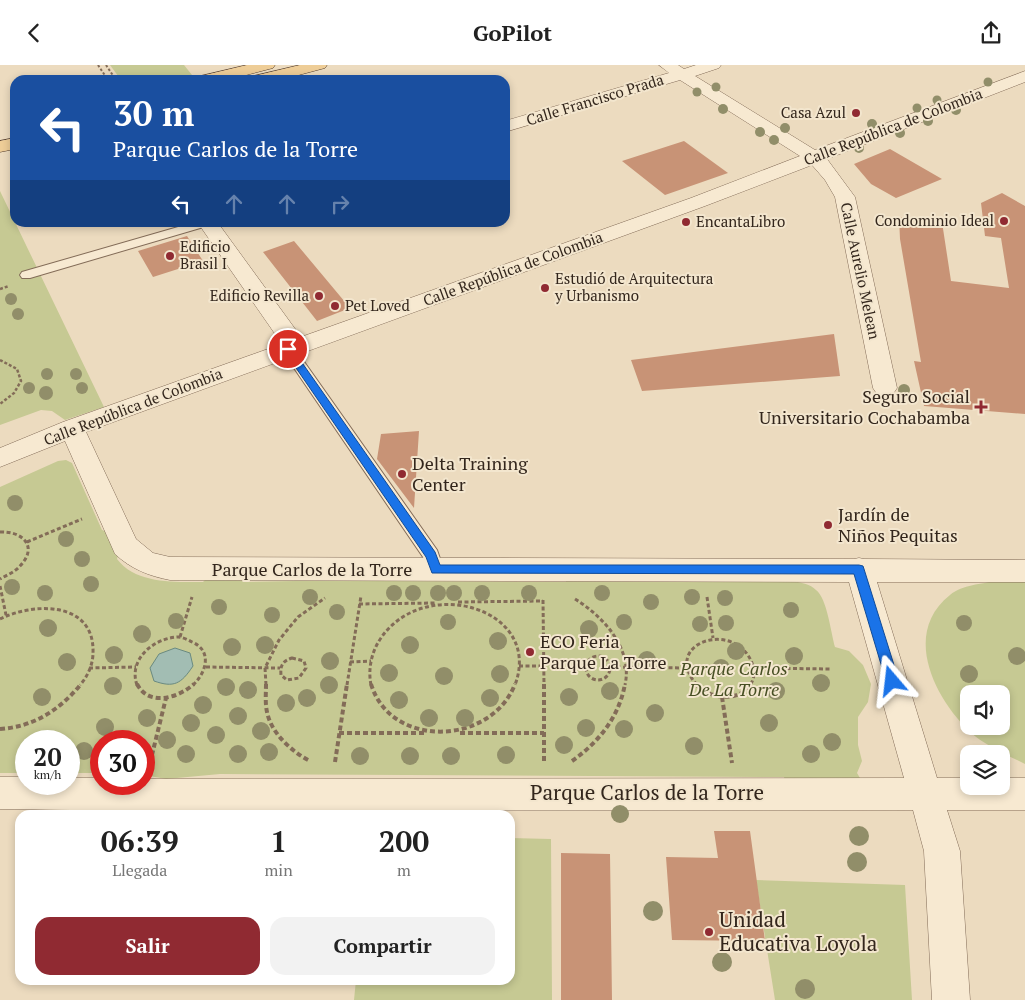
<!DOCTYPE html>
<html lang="es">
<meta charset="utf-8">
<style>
body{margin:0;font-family:"PT Serif",serif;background:#f2f2f2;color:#222;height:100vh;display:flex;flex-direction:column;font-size:19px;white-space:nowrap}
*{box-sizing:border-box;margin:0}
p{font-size:16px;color:#767676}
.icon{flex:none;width:28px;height:28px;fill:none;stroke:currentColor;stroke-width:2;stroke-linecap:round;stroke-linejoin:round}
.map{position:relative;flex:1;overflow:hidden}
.drawer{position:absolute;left:15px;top:745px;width:500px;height:175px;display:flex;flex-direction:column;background:#fff;border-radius:15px;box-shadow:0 2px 8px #0003}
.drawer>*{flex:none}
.banner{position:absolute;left:10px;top:10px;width:500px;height:152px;border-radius:15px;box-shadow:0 2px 8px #0003;background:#1a4fa0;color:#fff;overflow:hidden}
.fabs{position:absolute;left:960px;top:620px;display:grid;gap:10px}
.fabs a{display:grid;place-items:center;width:50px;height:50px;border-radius:10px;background:#fff;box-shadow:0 2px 8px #0003;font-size:25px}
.speed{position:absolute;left:15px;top:665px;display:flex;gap:10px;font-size:25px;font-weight:700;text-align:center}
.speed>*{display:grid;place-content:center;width:65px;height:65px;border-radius:50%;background:#fff;box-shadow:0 2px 8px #0003;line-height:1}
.speed small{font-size:12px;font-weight:400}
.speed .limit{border:8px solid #d22;background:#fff;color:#111}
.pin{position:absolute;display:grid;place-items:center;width:42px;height:42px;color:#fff;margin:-21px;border:2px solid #fff;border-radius:50%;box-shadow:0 1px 5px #0007}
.me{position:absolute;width:55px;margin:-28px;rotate:343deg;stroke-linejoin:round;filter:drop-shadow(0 0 4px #0008)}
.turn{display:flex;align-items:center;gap:18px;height:105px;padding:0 20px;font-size:22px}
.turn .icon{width:65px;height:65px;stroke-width:2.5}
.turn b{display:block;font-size:35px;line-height:42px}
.lanes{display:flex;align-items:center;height:48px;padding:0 20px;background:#0003;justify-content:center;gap:25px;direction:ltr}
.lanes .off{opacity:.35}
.eta{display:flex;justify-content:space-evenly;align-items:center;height:85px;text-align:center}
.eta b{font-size:30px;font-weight:800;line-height:35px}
.primary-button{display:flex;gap:10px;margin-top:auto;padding:10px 20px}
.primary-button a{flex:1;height:58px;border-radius:15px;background:#902a32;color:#fff;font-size:20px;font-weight:800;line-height:58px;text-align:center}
.primary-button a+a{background:#f2f2f2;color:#222}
header{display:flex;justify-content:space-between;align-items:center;height:65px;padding:0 20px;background:#fff;font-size:22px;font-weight:800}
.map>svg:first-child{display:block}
</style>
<header><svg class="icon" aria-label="back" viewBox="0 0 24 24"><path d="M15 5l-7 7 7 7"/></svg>GoPilot<svg class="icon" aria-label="share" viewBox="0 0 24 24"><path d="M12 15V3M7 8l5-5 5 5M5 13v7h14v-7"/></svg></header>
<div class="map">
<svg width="1025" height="935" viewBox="0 0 1025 935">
<rect width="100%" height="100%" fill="#ecdbbf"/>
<!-- green -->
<path fill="#c6c993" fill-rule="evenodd" d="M 110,0 L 184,0 L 192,10 L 170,15 L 121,15 Z
M 0,126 L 104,342 L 65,355 L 52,346 L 41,345 L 0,360 Z
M 66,395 L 72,398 L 102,465 L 108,467 L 119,487 L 117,494 C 136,519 174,517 203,517 L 207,513 L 239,511 L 243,517 L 294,516 L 297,513 L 383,510 L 384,516 L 566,517 L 566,512 L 794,516 C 802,518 810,519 816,525 C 827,533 831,568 835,582 L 849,586 L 863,600 L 871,619 L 868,637 L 858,652 L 858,680 L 862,696 L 857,708 L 860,713 L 785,719 L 784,712 L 220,709 L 166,714 L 144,710 L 144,676 L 101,676 L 101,708 L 69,708 L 69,676 L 26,676 L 26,708 L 0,708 L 0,422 L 58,396 Z
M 1025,503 L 1025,699 C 1007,690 984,680 969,666 C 934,632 902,568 950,530 C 963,519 981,520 997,515 C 1006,512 1016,507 1025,503 ZM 969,629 L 1001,629 L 1001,661 L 969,661 Z
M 510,773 L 551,774 L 552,935 L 354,935 L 356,915 L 510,915 Z
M 756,815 L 905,820 L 912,935 L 775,935 Z"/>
<!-- water -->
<path fill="#a2bdb3" stroke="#6a8a80" d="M 175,583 L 190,588 L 193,601 C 181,619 174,623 154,616 L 150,603 L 159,589 Z"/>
<!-- building -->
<path fill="#c89376" d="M 684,76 L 728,108 L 665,130 L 622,96 Z
M 890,84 L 942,114 L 896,133 L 871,119 L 854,99 Z
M 1002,128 L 1025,141 L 1025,349 L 924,341 L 914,296 L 921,297 L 900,174 L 899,152 L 942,157 L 951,216 L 1009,223 L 1001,173 L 985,171 L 981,138 Z
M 187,171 L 203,196 L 153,212 L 138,186 Z
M 294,176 L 350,243 L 317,256 L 263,187 Z
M 834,269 L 840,311 L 642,326 L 631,295 Z
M 419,366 L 414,443 L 377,394 L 381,369 Z
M 714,766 L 750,766 L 765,876 L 672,875 L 666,792 L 718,793 Z
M 561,788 L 610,789 L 612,935 L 561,935 Z"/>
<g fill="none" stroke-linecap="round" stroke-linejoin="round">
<defs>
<path id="lane" d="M 192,158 L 209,158 L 207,161 L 30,213 L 22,213 L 20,210 L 22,207 Z
M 288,280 L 293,281 L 437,485 L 444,505 L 442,510 L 436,512 L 430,510 L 423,492 L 281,284 L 283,281 Z"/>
<path id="street" d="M 659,0 L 678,0 L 684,4 L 696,0 L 721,0 L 719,3 L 695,11 L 815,85 L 1025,6 L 1025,17 L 827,94 L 855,132 L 897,323 L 893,329 L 885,331 L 877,329 L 873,323 L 835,132 L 825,115 L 812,100 L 705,141 L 86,367 L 136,474 L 153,488 L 170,492 L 854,494 L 859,493 L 864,494 L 1025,495 L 1025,517 L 877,517 L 937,713 L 969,713 L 969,721 L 1001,721 L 1001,713 L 1025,713 L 1025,745 L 947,745 L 960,786 L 970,935 L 932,935 L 924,786 L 913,745 L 142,746 L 0,744 L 0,712 L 26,712 L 26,719 L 69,719 L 69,713 L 101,713 L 101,719 L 144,719 L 144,714 L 904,713 L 849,517 L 170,515 C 149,511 131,504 115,489 L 65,376 L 0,402 L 0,383 L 63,357 L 282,279 L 198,158 L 218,158 L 301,272 L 691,133 L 800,91 L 680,15 L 505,67 L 505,56 L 669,8 Z"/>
<path id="primary" d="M 247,0 L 275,0 L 273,3 L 227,15 L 199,15 L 201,11 Z
M 300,0 L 327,0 L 325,3 L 280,15 L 252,15 L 254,11 Z
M 15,73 L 15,84 L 0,87 L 0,76 Z"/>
</defs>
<!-- lane casing -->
<use href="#lane" stroke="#836c58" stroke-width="2"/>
<!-- street casing -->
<use href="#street" stroke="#836c58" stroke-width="1"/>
<!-- primary casing -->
<use href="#primary" stroke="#513b2c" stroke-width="1"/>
<!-- path-far3 -->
<path stroke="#836c58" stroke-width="2" stroke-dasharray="2.5 2" stroke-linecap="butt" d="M 98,0 L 108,15
M 106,0 L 116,15"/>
<!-- path-far2 -->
<path stroke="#836c58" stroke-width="2.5" stroke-dasharray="3 2" stroke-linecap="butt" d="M 0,224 L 9,221
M 0,295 L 17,304 L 21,316 L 14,328 L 0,339"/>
<!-- path-far1 -->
<path stroke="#836c58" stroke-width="3" stroke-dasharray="4 2.5" stroke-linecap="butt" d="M 0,467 C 22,466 39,481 20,501 C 15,507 7,510 0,514
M 27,477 L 82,454
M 0,521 L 6,550
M 707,532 L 713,573
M 575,534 C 604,552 633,584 625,620
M 543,535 L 544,620
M 458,537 L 543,536
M 359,539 L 436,538
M 0,554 C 34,537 95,536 93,588 C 93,599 88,611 80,620
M 180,572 L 192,532
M586 603a12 12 0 1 1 24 0a12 12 0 1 1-24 0Z
M 292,593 L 304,596 L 306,603 L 299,613 L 287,615 L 281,610 C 280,600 283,596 292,593 Z
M 350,597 L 371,596
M 519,601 L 543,601
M 206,602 L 280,603
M 610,602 L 686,603
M 89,603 L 136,602
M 754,603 L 832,604
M 137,620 C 128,595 153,573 178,572 C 183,572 188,575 192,577 C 213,586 206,608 193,620
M 266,620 L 265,603 L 279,575 L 298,552 L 325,533
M 347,620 L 361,531
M 371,620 C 368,605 371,589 379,576 C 421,508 544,542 515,620
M 697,620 C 660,579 734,553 752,598 C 755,606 755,613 750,620"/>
<!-- path -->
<path stroke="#836c58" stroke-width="4" stroke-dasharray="5 3" stroke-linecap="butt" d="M 137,619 C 149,642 178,633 194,619
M 266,619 C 266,628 265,638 267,647 C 271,668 292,687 310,696
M 371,619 C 391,685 492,680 515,619
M 544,619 L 544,696
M 696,619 C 709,634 739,638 751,619
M 722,632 L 732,698
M 0,664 C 33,662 60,645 81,619
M 339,668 L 426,668
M 460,668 L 544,668
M 572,696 C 599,677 619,652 625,619
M 335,697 L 347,619
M 150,698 L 166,633"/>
<!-- lane -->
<use href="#lane" fill="#f7e9d1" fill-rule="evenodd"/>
<!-- street -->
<use href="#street" fill="#f7e9d1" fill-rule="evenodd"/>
<!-- primary -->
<use href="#primary" fill="#eecd97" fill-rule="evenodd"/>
</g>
<!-- trees -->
<g fill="#918e69">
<circle cx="988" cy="17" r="4.5"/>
<circle cx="716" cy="22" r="4.5"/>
<circle cx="697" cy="27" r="4.5"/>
<circle cx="937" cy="35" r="4.5"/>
<circle cx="917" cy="43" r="4.5"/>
<circle cx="723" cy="44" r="5"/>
<circle cx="956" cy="45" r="5"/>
<circle cx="928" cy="56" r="5"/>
<circle cx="872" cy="59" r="5"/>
<circle cx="785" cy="63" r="5"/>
<circle cx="760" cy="67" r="5"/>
<circle cx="900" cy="68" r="5"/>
<circle cx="774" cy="75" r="5"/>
<circle cx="859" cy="83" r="5"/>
<circle cx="11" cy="234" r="6"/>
<circle cx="18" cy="249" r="6"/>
<circle cx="47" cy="309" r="6"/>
<circle cx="76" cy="309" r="6"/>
<circle cx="29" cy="323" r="6"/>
<circle cx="82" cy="323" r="6"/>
<circle cx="904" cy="325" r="6"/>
<circle cx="46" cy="328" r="7"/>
<circle cx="15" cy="438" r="8"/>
<circle cx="66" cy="474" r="8"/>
<circle cx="82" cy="494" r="8"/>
<circle cx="91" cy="519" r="8"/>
<circle cx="12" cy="522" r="8"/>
<circle cx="45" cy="528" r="8"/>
<circle cx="394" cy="528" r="8"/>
<circle cx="413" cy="528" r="8"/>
<circle cx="438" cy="528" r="8"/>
<circle cx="454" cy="528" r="8"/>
<circle cx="482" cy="528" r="8"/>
<circle cx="529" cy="528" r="8"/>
<circle cx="602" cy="528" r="8"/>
<circle cx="310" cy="532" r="8"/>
<circle cx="692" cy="532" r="8"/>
<circle cx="725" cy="533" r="8"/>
<circle cx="651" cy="537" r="8"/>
<circle cx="219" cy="542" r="8"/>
<circle cx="791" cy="545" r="8"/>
<circle cx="337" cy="547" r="8"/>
<circle cx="272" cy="550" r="8"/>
<circle cx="176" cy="556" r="8"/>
<circle cx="448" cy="557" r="8"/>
<circle cx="624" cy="557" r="8"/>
<circle cx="726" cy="558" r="8"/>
<circle cx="964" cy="558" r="8"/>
<circle cx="700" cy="559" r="8"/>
<circle cx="48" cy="563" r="9"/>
<circle cx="589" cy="564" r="9"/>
<circle cx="142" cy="569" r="9"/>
<circle cx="498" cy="576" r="9"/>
<circle cx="265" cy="580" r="9"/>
<circle cx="410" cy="580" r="9"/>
<circle cx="232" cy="582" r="9"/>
<circle cx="736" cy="586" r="9"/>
<circle cx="114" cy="590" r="9"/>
<circle cx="794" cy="591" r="9"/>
<circle cx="1017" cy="591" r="9"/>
<circle cx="647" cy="595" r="9"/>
<circle cx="330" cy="596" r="9"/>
<circle cx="67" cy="597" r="9"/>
<circle cx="721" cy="603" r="9"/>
<circle cx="389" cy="608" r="9"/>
<circle cx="500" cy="609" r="9"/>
<circle cx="969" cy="609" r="9"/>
<circle cx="444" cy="611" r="9"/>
<circle cx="821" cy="618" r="9"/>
<circle cx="329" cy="620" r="9"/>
<circle cx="113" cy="621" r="9"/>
<circle cx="226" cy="622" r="9"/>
<circle cx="248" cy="625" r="9"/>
<circle cx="610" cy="626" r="9"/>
<circle cx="776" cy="626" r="9"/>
<circle cx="42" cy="632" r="9"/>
<circle cx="569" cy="632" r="9"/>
<circle cx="307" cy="633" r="9"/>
<circle cx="490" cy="633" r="9"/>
<circle cx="399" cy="635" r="9"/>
<circle cx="286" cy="638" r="9"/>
<circle cx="203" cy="640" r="9"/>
<circle cx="655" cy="648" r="9"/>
<circle cx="238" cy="651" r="9"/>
<circle cx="147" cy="653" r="9"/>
<circle cx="429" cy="653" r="9"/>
<circle cx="465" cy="653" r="9"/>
<circle cx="191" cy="658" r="9"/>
<circle cx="769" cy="658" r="9"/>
<circle cx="105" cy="662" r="9"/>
<circle cx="586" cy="663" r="9"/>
<circle cx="624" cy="664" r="9"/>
<circle cx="261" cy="666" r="9"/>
<circle cx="216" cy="670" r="9"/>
<circle cx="167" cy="675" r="9"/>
<circle cx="832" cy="677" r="9"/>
<circle cx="564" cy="680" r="9"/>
<circle cx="694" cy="681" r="9"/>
<circle cx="84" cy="686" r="9"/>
<circle cx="269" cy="687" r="9"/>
<circle cx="186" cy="689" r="9"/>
<circle cx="238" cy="689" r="9"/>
<circle cx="811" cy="689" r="9"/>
<circle cx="506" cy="690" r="9"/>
<circle cx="360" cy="691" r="9"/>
<circle cx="410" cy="691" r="9"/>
<circle cx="451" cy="691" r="9"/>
<circle cx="620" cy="749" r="9"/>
<circle cx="859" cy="771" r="10"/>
<circle cx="857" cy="797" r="10"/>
<circle cx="653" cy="846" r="10"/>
<circle cx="722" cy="897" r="10"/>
<circle cx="805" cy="924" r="10"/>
</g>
<!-- route -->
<path fill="#1a73e8" stroke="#114b97" d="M 288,281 L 291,282 L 435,487 L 440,500 L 859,500 L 863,501 L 864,504 L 899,616 L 897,620 L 892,622 L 888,620 L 886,616 L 854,509 L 432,508 L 426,492 L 283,284 Z"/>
<!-- markers -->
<g fill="#902a32" stroke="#f3e6ce" stroke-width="2">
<circle cx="856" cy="48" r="5"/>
<circle cx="1004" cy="156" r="5"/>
<circle cx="686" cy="157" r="5"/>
<circle cx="170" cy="191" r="5"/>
<circle cx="545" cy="223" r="5"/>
<circle cx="319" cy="231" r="5"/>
<circle cx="335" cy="241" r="5"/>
<path d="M978.5 334.5h5v5h5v5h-5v5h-5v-5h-5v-5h5z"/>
<circle cx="402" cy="409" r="5"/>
<circle cx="828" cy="460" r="5"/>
<circle cx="530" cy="587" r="5"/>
<circle cx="709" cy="867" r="5"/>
</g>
<g text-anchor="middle" stroke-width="4" stroke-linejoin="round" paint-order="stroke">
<!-- far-street labels -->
<g font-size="15" fill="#33261c" stroke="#f3e6ce">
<text transform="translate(595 35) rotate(-17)" y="5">Calle Francisco Prada</text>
<text transform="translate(893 62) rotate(-21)" y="5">Calle República de Colombia</text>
<text transform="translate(513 204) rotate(-20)" y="5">Calle República de Colombia</text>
<text transform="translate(860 206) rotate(78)" y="5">Calle Aurelio Melean</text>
<text transform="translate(133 342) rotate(-21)" y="5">Calle República de Colombia</text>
</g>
<!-- far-poi labels -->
<g font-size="15" fill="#33261c" stroke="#f3e6ce" text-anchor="start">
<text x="846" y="53" text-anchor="end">Casa Azul</text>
<text x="994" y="161" text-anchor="end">Condominio Ideal</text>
<text x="696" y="162">EncantaLibro</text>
<text x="180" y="187">Edificio<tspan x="180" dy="17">Brasil I</tspan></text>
<text x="555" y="219">Estudió de Arquitectura<tspan x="555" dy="17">y Urbanismo</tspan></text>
<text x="309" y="236" text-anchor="end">Edificio Revilla</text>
<text x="345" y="246">Pet Loved</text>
</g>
<!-- poi labels -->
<g font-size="18" fill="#33261c" stroke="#f3e6ce" text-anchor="start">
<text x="970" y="338" text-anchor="end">Seguro Social<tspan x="970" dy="21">Universitario Cochabamba</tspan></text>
<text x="412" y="405">Delta Training<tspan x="412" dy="21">Center</tspan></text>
<text x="838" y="456">Jardín de<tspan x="838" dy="21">Niños Pequitas</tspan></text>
<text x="540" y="583">ECO Feria<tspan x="540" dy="21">Parque La Torre</tspan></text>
</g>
<!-- street labels -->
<g font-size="18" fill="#33261c" stroke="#f3e6ce">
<text x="312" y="511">Parque Carlos de la Torre</text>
</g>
<!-- park labels -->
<g font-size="18" font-style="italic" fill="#474f23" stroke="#f3e6ce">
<text x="734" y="610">Parque Carlos<tspan x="734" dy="21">De La Torre</tspan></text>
</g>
<!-- near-street labels -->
<g font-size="21" fill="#33261c" stroke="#f3e6ce">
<text x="647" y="735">Parque Carlos de la Torre</text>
</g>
<!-- near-poi labels -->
<g font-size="21" fill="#33261c" stroke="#f3e6ce" text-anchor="start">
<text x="719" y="862">Unidad<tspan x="719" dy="24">Educativa Loyola</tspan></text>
</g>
</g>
</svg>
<div class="fabs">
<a><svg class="icon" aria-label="sound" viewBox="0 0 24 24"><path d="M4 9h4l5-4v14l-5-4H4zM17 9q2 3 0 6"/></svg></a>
<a><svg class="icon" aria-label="layers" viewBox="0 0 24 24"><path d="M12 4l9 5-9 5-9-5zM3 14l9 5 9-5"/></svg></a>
</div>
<div class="speed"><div>20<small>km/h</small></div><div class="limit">30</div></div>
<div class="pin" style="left:288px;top:284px;background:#d93025"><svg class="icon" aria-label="arrive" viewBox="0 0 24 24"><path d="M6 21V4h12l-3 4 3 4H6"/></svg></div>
<svg class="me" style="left:892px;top:616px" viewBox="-20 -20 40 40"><path d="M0-17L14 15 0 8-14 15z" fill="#1a73e8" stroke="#fff" stroke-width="4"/></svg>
<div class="banner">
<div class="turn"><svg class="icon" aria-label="left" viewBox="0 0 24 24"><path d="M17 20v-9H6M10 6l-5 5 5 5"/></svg><div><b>30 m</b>Parque Carlos de la Torre</div></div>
<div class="lanes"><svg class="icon" aria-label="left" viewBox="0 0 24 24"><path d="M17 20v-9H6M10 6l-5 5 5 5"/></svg><svg class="icon off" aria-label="ahead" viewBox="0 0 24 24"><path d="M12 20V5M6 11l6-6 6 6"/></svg><svg class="icon off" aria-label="ahead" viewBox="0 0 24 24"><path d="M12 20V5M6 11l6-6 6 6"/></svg><svg class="icon off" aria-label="right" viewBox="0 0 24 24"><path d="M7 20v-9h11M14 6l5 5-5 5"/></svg></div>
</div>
<section class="drawer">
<div class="eta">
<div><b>06:39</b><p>Llegada</p></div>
<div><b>1</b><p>min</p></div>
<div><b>200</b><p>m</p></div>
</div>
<div class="primary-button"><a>Salir</a><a>Compartir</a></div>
</section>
</div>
